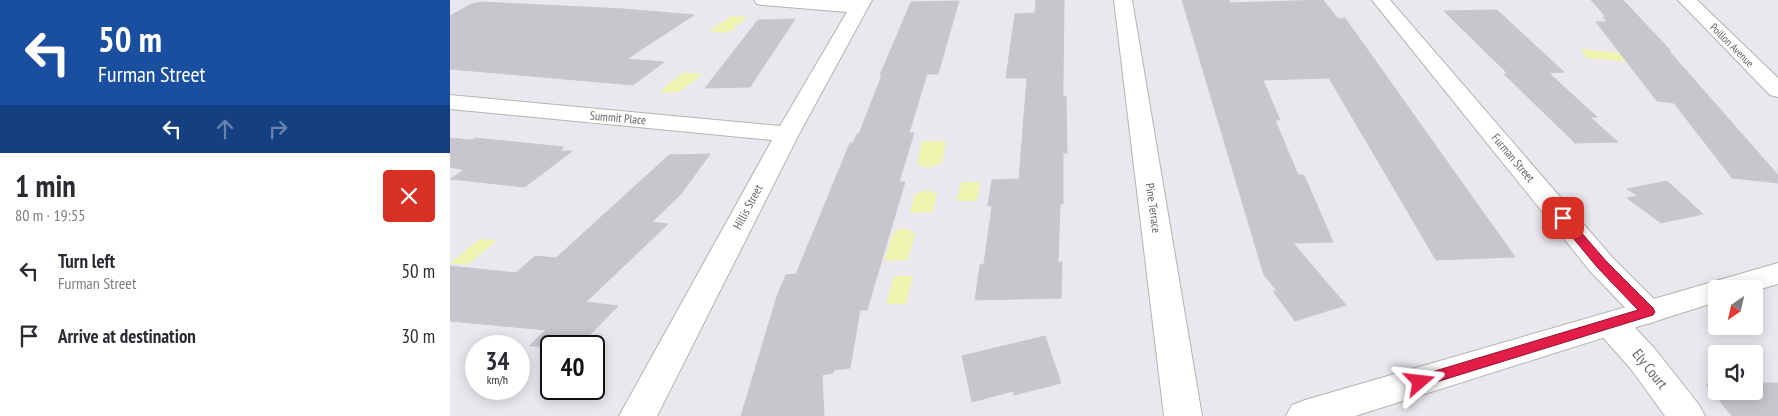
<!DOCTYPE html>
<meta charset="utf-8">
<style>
body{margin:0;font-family:"PT Sans Narrow",sans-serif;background:#f2f2f3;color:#2b2b33;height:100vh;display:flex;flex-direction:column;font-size:19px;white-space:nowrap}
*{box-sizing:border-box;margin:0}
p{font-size:16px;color:#7c7c81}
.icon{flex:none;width:28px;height:28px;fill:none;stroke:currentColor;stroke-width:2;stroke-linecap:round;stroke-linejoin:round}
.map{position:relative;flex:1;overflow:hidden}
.side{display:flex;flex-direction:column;background:#fff;width:450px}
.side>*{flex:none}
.hud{background:#1a4fa0;color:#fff;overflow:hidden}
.needle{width:32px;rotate:214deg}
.tools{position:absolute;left:1258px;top:280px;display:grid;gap:10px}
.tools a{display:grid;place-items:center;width:55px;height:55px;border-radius:5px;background:#fff;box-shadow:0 2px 12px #0003;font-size:25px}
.speed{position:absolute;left:15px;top:335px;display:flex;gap:10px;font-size:25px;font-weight:700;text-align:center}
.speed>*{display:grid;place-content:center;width:65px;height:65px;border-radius:50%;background:#fff;box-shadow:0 2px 12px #0003;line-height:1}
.speed small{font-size:12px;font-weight:400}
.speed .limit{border:2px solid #111;border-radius:8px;background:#fff;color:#111}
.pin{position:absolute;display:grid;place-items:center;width:42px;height:42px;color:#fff;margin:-21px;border-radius:10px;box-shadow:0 2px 8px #0006}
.me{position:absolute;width:55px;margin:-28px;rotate:73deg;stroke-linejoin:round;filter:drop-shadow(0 0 4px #0008)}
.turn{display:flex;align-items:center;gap:18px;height:105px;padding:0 15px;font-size:22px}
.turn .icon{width:65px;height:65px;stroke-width:2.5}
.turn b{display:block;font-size:35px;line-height:42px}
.lanes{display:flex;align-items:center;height:48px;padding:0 15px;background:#0003;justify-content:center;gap:25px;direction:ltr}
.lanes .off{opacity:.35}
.round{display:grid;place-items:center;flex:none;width:52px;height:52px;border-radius:5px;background:#f2f2f3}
.overview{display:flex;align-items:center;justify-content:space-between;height:85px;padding:0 15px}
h1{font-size:30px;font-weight:800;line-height:38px}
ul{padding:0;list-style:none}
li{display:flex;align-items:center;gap:15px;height:65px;padding:0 15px}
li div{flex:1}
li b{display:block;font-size:19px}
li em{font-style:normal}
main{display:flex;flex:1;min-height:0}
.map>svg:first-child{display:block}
</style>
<main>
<section class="side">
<div class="hud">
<div class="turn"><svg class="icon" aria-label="left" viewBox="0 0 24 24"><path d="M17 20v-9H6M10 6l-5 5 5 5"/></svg><div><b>50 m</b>Furman Street</div></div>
<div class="lanes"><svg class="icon" aria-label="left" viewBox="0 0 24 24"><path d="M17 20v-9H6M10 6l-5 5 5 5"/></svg><svg class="icon off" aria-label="ahead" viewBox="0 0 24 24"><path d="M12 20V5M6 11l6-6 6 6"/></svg><svg class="icon off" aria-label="right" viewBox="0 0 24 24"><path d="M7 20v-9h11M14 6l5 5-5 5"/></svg></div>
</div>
<div class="overview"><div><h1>1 min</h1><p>80 m · 19:55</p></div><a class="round" style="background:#d93025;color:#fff"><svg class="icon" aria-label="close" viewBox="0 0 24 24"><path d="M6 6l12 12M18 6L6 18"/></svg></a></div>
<ul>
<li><svg class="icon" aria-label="left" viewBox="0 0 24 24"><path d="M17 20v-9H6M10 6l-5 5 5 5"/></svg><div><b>Turn left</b><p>Furman Street</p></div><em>50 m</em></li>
<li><svg class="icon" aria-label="arrive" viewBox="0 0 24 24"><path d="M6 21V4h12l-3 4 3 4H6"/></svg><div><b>Arrive at destination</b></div><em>30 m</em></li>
</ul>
</section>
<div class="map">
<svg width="1328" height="416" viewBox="0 0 1328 416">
<rect width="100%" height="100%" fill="#eae7ef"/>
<!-- water -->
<path fill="#edf5b1" d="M 281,16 L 298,17 L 283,28 L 285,29 L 276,33 L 259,31 Z
M 1131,49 L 1174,53 L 1180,62 L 1136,58 Z
M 234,72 L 253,74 L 229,92 L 211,93 L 213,91 L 210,91 Z
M 472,141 L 496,141 L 492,163 L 478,168 L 467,164 Z
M 511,182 L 530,182 L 527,201 L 507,201 Z
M 477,190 L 487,194 L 483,212 L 460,213 L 465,194 Z
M 447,229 L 461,229 L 461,233 L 465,233 L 458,260 L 434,261 L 443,233 L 446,233 Z
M 30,239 L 47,240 L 17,265 L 0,263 Z
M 444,276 L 463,276 L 456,304 L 436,304 Z"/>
<!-- building -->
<path fill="#c8c5cc" stroke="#cbc6d3" d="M 586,0 L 614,0 L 613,84 L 613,96 L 616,96 L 617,153 L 613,153 L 613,204 L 610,204 L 608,262 L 612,262 L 611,298 L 525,300 L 530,265 L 534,264 L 542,206 L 538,206 L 542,180 L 569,179 L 577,78 L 556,78 L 565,14 L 585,13 Z
M 732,0 L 779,0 L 780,3 L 873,0 L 888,19 L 895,18 L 1065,257 L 986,260 L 879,78 L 813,80 L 830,120 L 825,120 L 848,175 L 854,175 L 883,242 L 843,243 L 896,305 L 845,321 L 823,291 L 827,291 L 814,275 Z
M 1141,0 L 1173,0 L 1221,51 L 1219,51 L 1328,175 L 1328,183 L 1282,178 L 1224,103 L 1207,101 L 1146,22 L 1157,22 L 1153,17 L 1156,17 Z
M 509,1 L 488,74 L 477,74 L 459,133 L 464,133 L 449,182 L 455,182 L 417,310 L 410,310 L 400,368 L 384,370 L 383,373 L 372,375 L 374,416 L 291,416 L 327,296 L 336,275 L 346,274 L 400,143 L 403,143 L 407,134 L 409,134 L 432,75 L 430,75 L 461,2 Z
M 31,2 L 174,9 L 244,15 L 177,59 L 214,62 L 183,85 L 0,69 L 0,16 L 21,4 Z
M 1047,10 L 1114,72 L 1099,73 L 1147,117 L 1140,117 L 1168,142 L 1125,143 L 1054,74 L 1058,74 L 994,11 Z
M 345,19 L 300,87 L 255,88 L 308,20 Z
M 0,138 L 22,140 L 25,138 L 114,147 L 110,151 L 122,151 L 75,187 L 0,179 L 14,170 L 0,167 Z
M 260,154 L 231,194 L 202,222 L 218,224 L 136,302 L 168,306 L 129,346 L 79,346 L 96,330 L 0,321 L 0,266 L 66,273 L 85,256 L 106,258 L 219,155 Z
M 1217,181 L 1253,214 L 1211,223 L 1177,198 L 1188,196 L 1177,189 Z
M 595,336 L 611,383 L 564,395 L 563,391 L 522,402 L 512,356 Z
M 1304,383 L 1328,383 L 1328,416 L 1282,416 L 1256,384 L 1266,384 L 1266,391 L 1304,391 Z"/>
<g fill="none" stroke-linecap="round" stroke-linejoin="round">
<defs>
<path id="minor" d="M 304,0 L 422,0 L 349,134 L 207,416 L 169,416 L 322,140 L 0,109 L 0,95 L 330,126 L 397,12 L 313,5 L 307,4 Z
M 664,0 L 682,0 L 752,416 L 714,416 Z
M 922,0 L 940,0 L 1162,257 L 1209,304 L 1214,312 L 1209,320 L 1198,324 L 1187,320 L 1140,271 Z
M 1228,0 L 1247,0 L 1328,78 L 1328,97 L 1320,95 Z
M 1161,312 L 1173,315 L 1205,349 L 1249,405 L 1255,416 L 1215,416 L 1181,369 L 1149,333 L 1144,324 L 1149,315 Z"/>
<path id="tertiary" d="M 1328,263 L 1328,284 L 1304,291 L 1304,289 L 1266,289 L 1266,302 L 905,416 L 836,416 L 842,405 L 855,400 Z"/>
</defs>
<!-- minor casing -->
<use href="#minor" stroke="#b3b5af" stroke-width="2"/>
<!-- tertiary casing -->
<use href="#tertiary" stroke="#b3b5af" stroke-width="2"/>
<!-- minor -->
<use href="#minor" fill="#fff" fill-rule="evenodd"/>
<!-- tertiary -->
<use href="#tertiary" fill="#fff" fill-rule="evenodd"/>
</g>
<!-- route -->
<path fill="#e11d48" stroke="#92132f" d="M 1113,215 L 1117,216 L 1156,261 L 1203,308 L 1205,312 L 1203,315 L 970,387 L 965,386 L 963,382 L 965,377 L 1188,310 L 1147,267 L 1109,221 L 1107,218 Z"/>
<g text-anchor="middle" stroke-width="5" stroke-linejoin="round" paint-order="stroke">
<!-- far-street labels -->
<g font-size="11" fill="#64655e" stroke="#fff">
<text transform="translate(1282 45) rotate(45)" y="4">Poillon Avenue</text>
</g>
<!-- street labels -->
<g font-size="12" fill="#64655e" stroke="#fff">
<text transform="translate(168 118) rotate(5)" y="4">Summit Place</text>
<text transform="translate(1063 158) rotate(50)" y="4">Furman Street</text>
<text transform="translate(298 207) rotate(-62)" y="4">Hillis Street</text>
<text transform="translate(703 208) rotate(82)" y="4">Pine Terrace</text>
</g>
<!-- near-street labels -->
<g font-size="15" fill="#64655e" stroke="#fff">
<text transform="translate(1200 369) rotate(51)" y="5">Ely Court</text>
</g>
</g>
</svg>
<div class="tools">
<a><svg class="needle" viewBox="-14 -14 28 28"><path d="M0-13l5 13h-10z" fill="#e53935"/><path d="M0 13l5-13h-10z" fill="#7c7c81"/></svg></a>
<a><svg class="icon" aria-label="sound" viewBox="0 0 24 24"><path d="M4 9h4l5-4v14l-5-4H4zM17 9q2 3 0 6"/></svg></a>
</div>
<div class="speed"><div>34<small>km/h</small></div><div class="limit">40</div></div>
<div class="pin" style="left:1113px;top:218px;background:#d93025"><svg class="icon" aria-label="arrive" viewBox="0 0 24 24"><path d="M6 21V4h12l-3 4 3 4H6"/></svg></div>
<svg class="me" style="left:970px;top:382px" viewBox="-20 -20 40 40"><path d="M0-17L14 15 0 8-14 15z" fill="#e11d48" stroke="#fff" stroke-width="4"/></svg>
</div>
</main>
